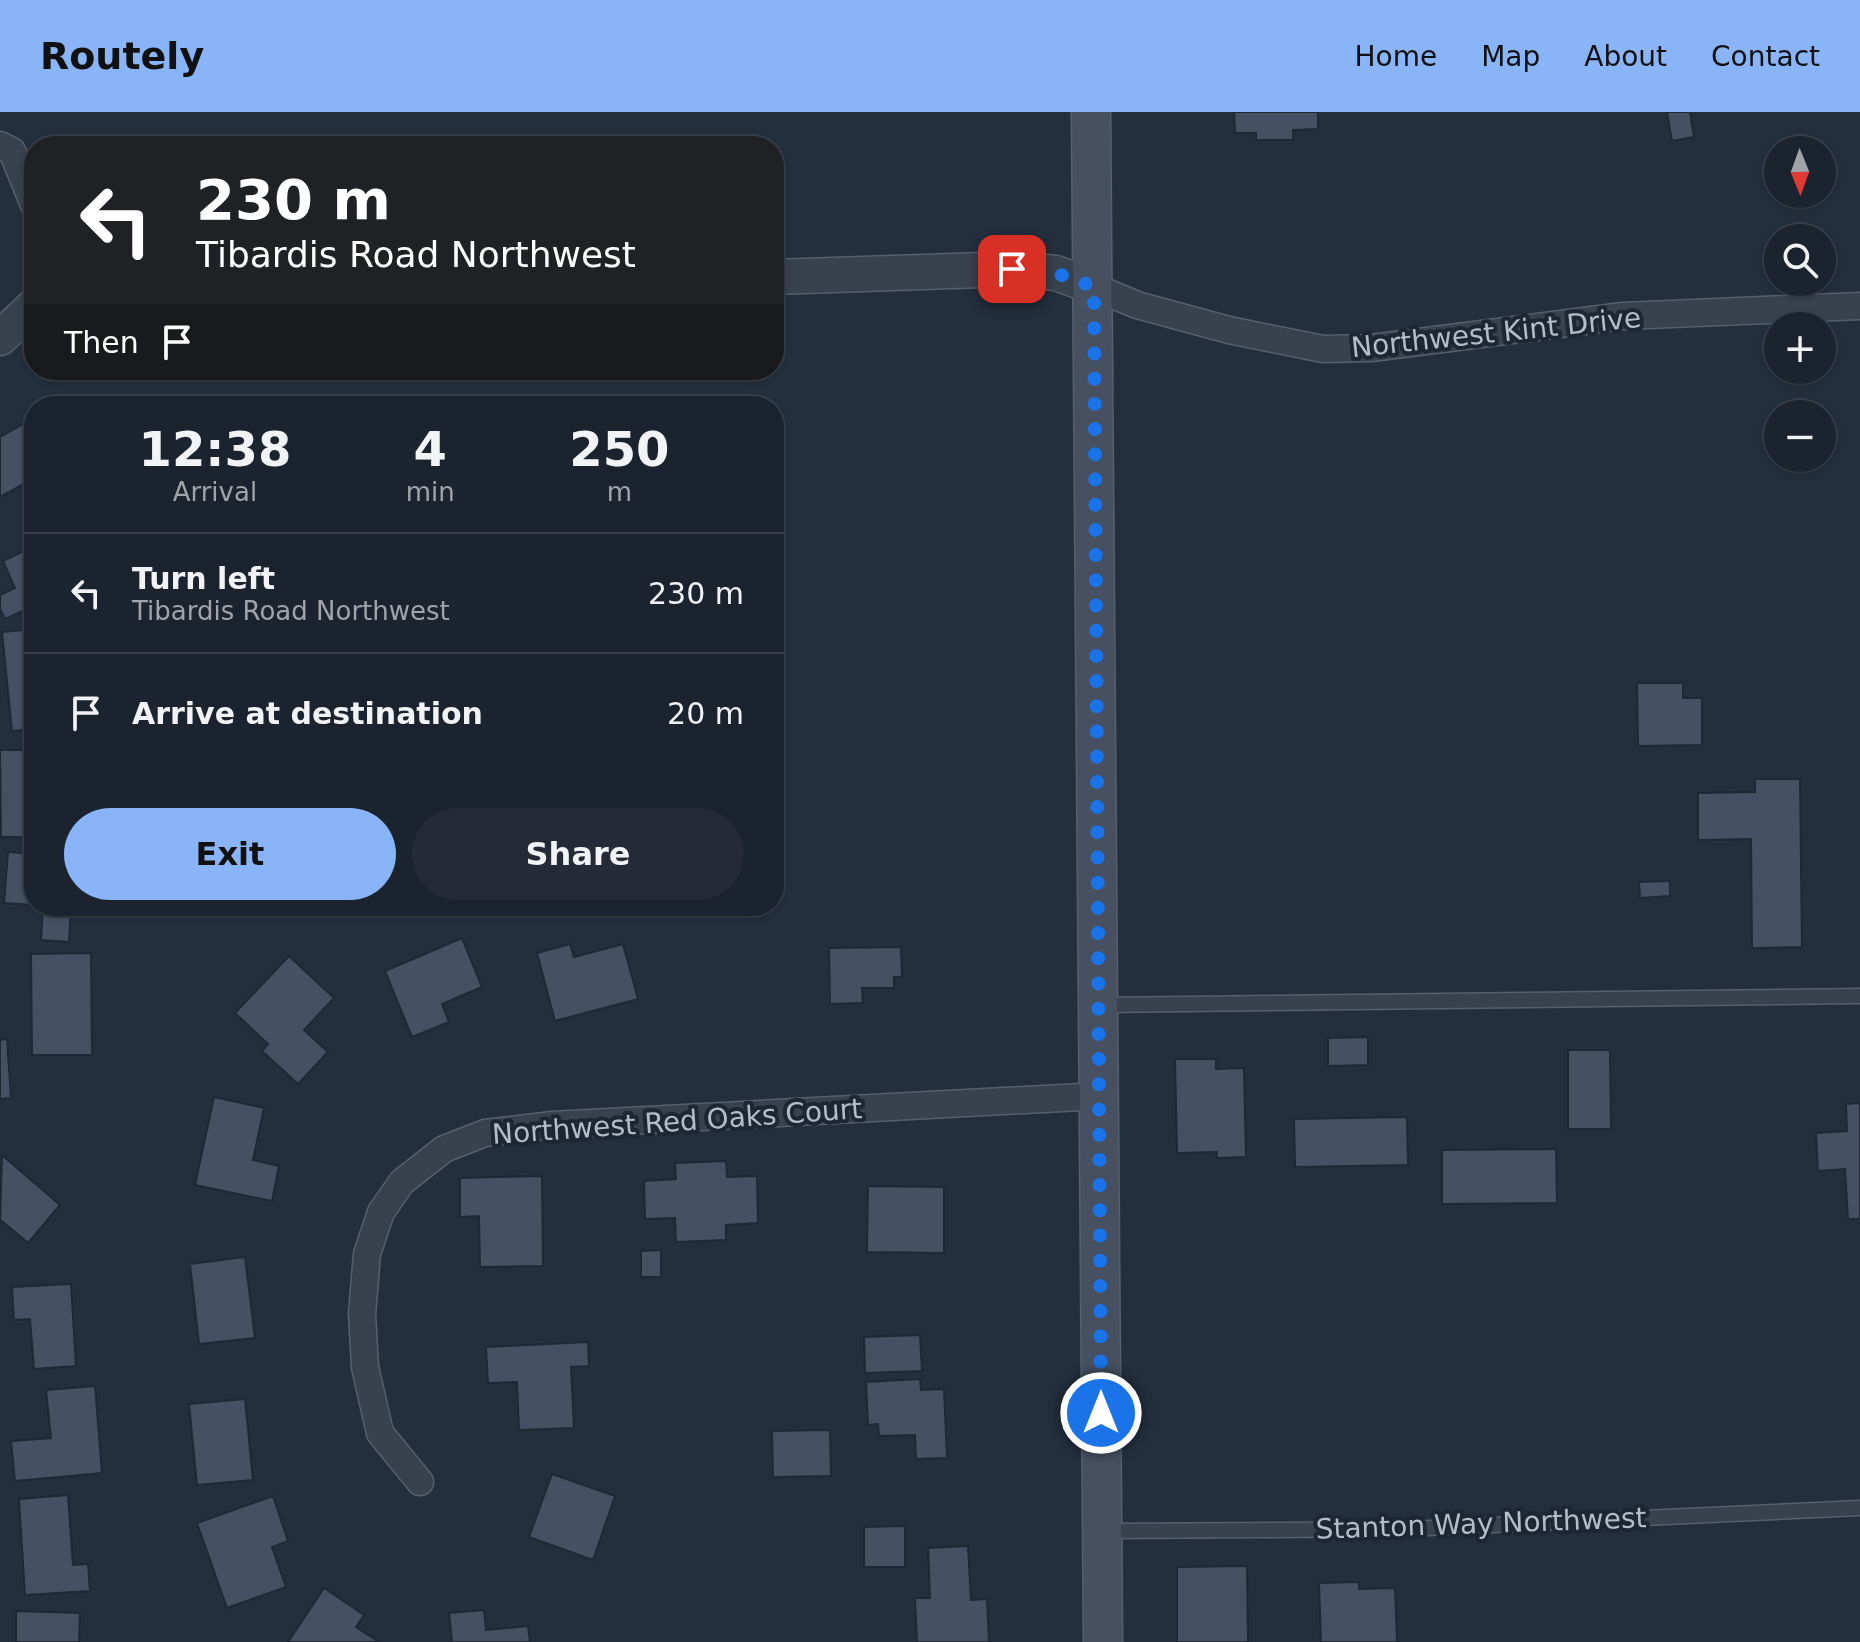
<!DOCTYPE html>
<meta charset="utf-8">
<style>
body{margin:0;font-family:"DejaVu Sans",sans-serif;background:#242b36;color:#f1f3f6;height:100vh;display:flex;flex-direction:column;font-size:30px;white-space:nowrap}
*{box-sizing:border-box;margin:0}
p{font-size:26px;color:#a0a4aa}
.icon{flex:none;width:44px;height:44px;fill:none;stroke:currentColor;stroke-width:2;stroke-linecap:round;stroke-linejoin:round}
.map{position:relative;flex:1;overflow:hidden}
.panel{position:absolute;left:24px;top:284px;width:760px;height:520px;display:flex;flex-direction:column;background:#1b232e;border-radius:32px;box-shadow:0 2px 6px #0004,0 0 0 2px #39404a}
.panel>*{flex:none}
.guide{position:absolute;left:24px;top:24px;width:760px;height:244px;border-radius:32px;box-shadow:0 2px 6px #0004,0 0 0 2px #39404a;background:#202124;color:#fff;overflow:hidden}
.needle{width:52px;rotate:179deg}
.buttons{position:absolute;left:1764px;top:24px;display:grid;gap:16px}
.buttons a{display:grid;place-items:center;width:72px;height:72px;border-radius:50%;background:#1b232e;box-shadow:0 2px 6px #0004,0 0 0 2px #39404a;font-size:40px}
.pin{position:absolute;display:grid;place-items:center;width:68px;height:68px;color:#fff;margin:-34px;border-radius:16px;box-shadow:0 4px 12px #0006}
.me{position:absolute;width:88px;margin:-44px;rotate:0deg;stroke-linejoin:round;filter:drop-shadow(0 0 6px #0008)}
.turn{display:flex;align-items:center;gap:28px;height:168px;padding:0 40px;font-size:36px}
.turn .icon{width:104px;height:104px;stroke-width:2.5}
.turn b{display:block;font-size:56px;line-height:68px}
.then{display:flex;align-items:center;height:76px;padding:0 40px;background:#0003;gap:16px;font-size:30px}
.eta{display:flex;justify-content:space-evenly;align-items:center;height:136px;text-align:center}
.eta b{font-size:48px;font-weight:600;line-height:56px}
.button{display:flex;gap:16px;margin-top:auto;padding:16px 40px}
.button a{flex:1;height:92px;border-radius:48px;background:#8ab4f8;color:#111;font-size:32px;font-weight:600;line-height:92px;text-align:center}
.button a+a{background:#242b36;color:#f1f3f6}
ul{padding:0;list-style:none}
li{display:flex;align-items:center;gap:24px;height:120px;padding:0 40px;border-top:2px solid #39404a}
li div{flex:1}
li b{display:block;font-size:30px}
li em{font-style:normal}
header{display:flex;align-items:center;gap:48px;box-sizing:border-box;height:112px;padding:0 40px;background:#8ab4f8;color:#111}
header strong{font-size:38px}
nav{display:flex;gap:44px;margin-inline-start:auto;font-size:28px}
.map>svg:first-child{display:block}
</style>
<header>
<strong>Routely</strong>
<nav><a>Home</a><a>Map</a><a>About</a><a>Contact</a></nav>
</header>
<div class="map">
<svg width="1860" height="1530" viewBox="0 0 1860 1530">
<rect width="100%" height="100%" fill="#242f3e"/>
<!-- building -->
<path fill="#455162" stroke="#1f2835" stroke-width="2" d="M 1234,0 L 1318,0 L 1318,17 L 1293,18 L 1293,28 L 1256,28 L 1256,21 L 1235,21 Z
M 1667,0 L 1690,0 L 1694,25 L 1672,29 Z
M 34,306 L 34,366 L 0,385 L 0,325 Z
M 34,434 L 34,494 L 5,507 L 0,497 L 0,483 L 15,476 L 3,449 Z
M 34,517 L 34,617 L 12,619 L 2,520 Z
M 1637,571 L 1683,571 L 1683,586 L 1702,586 L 1702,633 L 1638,634 Z
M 0,638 L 34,638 L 34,725 L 1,725 Z
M 1755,667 L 1800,667 L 1802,835 L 1752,836 L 1751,727 L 1698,728 L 1698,681 L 1755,680 Z
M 8,740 L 34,742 L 34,793 L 4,791 Z
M 1670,769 L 1670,784 L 1640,786 L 1639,770 Z
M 43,794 L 71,794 L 69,830 L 41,828 Z
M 462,826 L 482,875 L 442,892 L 449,910 L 412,925 L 385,859 Z
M 570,832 L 574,845 L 623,832 L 638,887 L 555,909 L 537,841 Z
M 901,835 L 902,865 L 894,865 L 894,876 L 862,876 L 863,891 L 830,892 L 829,836 Z
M 91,841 L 92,943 L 32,943 L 31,842 Z
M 289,844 L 334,886 L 304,918 L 328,940 L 298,972 L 262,939 L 268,932 L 235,901 Z
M 1368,925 L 1368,953 L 1328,954 L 1328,926 Z
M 7,927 L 11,986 L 0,987 L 0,928 Z
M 1568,938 L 1610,938 L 1611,1017 L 1568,1017 Z
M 1175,947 L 1216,947 L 1216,957 L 1244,956 L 1246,1045 L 1217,1046 L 1217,1040 L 1177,1041 Z
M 214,985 L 264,996 L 253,1048 L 279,1054 L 272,1089 L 195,1073 Z
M 1860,991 L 1860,1107 L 1848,1107 L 1845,1057 L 1818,1059 L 1816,1021 L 1847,1019 L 1846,992 Z
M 1407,1005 L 1408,1053 L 1295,1055 L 1294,1007 Z
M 1556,1037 L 1557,1091 L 1442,1092 L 1442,1038 Z
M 2,1043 L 60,1093 L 28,1131 L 2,1109 L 0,1111 Z
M 726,1049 L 727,1065 L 757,1064 L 758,1111 L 726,1113 L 726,1128 L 676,1130 L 675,1106 L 645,1107 L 644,1069 L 676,1067 L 675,1051 Z
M 542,1064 L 543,1154 L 480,1155 L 479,1104 L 460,1105 L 460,1066 Z
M 868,1074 L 944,1075 L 944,1141 L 867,1140 Z
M 661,1138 L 661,1165 L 641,1165 L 641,1139 Z
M 245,1145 L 255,1226 L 199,1232 L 190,1152 Z
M 71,1172 L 76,1254 L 34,1257 L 30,1207 L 14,1208 L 12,1175 Z
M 920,1223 L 922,1259 L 865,1261 L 864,1225 Z
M 588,1230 L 589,1254 L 571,1255 L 574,1316 L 519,1318 L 517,1270 L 488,1271 L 486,1235 Z
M 920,1267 L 921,1278 L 944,1277 L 947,1346 L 916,1347 L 915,1323 L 879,1324 L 878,1312 L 868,1313 L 866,1270 Z
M 95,1274 L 102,1361 L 15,1369 L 11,1329 L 51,1326 L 46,1278 Z
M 245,1287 L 253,1368 L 197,1373 L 189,1292 Z
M 830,1318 L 831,1364 L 773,1365 L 772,1319 Z
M 552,1362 L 615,1384 L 593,1448 L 529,1425 Z
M 68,1383 L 73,1453 L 88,1452 L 90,1479 L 25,1483 L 19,1387 Z
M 273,1384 L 288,1429 L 272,1435 L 286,1475 L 227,1496 L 197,1411 Z
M 905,1414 L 905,1455 L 864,1455 L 864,1415 Z
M 968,1434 L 971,1488 L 987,1487 L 989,1530 L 917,1530 L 915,1486 L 930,1486 L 928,1436 Z
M 1247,1454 L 1248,1530 L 1177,1530 L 1177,1455 Z
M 1359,1470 L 1359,1477 L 1395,1476 L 1397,1530 L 1321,1530 L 1319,1471 Z
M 324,1476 L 364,1503 L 356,1515 L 379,1530 L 288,1530 Z
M 484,1498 L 486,1518 L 528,1514 L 530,1530 L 452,1530 L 449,1501 Z
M 16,1499 L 80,1501 L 79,1530 L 16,1530 Z"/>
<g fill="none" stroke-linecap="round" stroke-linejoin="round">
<defs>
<path id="service" d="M 1100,893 L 1860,884
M 1105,1419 L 1408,1417 L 1860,1396"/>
<path id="minor" d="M 0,33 L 12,39 L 34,93
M 1094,175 L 1137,193 L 1229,218 L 1323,237 L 1371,236 L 1623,204 L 1860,194
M 420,1370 L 380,1321 L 365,1255 L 362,1202 L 367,1142 L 381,1100 L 402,1070 L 444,1037 L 485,1021 L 552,1013 L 1100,984"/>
<path id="tertiary" d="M 774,165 L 1012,157 L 1056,161 L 1094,175
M 0,226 L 34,194"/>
<path id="secondary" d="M 1091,0 L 1103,1530"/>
</defs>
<!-- service casing -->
<use href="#service" stroke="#565f6c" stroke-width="17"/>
<!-- minor casing -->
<use href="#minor" stroke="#565f6c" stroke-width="29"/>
<!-- tertiary casing -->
<use href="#tertiary" stroke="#565f6c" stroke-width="37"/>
<!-- secondary casing -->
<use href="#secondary" stroke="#565f6c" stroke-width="41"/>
<!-- service -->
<use href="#service" stroke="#38414e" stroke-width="14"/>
<!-- minor -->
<use href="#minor" stroke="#38414e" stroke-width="26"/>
<!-- tertiary -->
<use href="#tertiary" stroke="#38414e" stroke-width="34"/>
<!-- secondary -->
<use href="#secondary" stroke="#465061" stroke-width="38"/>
</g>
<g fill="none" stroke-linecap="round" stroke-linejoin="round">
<!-- route -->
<path stroke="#1a73e8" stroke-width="14" stroke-dasharray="0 25.2" d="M 1012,157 L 1056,161 L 1094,175 L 1101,1301"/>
</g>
<g text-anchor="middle" stroke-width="8" stroke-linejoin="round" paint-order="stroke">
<!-- street labels -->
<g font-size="28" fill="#b4bcc9" stroke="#1d2633">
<text transform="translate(1496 220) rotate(-6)" y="10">Northwest Kint Drive</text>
<text transform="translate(677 1009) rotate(-4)" y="10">Northwest Red Oaks Court</text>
<text transform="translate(1481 1411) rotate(-2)" y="10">Stanton Way Northwest</text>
</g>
</g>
</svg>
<div class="buttons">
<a><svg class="needle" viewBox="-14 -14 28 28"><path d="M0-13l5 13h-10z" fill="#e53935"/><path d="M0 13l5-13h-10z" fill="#a0a4aa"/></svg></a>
<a><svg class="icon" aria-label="search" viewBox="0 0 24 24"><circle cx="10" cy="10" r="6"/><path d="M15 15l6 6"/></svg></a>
<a>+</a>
<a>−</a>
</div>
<div class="pin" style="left:1012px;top:157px;background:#d93025"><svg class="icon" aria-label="arrive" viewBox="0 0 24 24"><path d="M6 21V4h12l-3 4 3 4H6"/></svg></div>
<svg class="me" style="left:1101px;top:1301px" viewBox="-20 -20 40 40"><circle r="17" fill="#1a73e8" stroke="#fff" stroke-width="3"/><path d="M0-11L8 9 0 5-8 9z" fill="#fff"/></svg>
<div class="guide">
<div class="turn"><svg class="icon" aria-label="left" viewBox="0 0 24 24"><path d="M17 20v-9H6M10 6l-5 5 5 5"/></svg><div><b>230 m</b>Tibardis Road Northwest</div></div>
<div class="then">Then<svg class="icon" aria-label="arrive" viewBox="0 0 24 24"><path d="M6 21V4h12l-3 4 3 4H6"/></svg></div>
</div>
<section class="panel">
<div class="eta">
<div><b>12:38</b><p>Arrival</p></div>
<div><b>4</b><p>min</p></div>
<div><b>250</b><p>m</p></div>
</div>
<ul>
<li><svg class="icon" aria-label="left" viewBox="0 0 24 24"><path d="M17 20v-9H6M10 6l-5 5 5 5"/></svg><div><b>Turn left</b><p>Tibardis Road Northwest</p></div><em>230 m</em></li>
<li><svg class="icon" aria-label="arrive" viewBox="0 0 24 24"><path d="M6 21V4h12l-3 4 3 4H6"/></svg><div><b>Arrive at destination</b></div><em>20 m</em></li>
</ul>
<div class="button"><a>Exit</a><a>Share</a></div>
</section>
</div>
